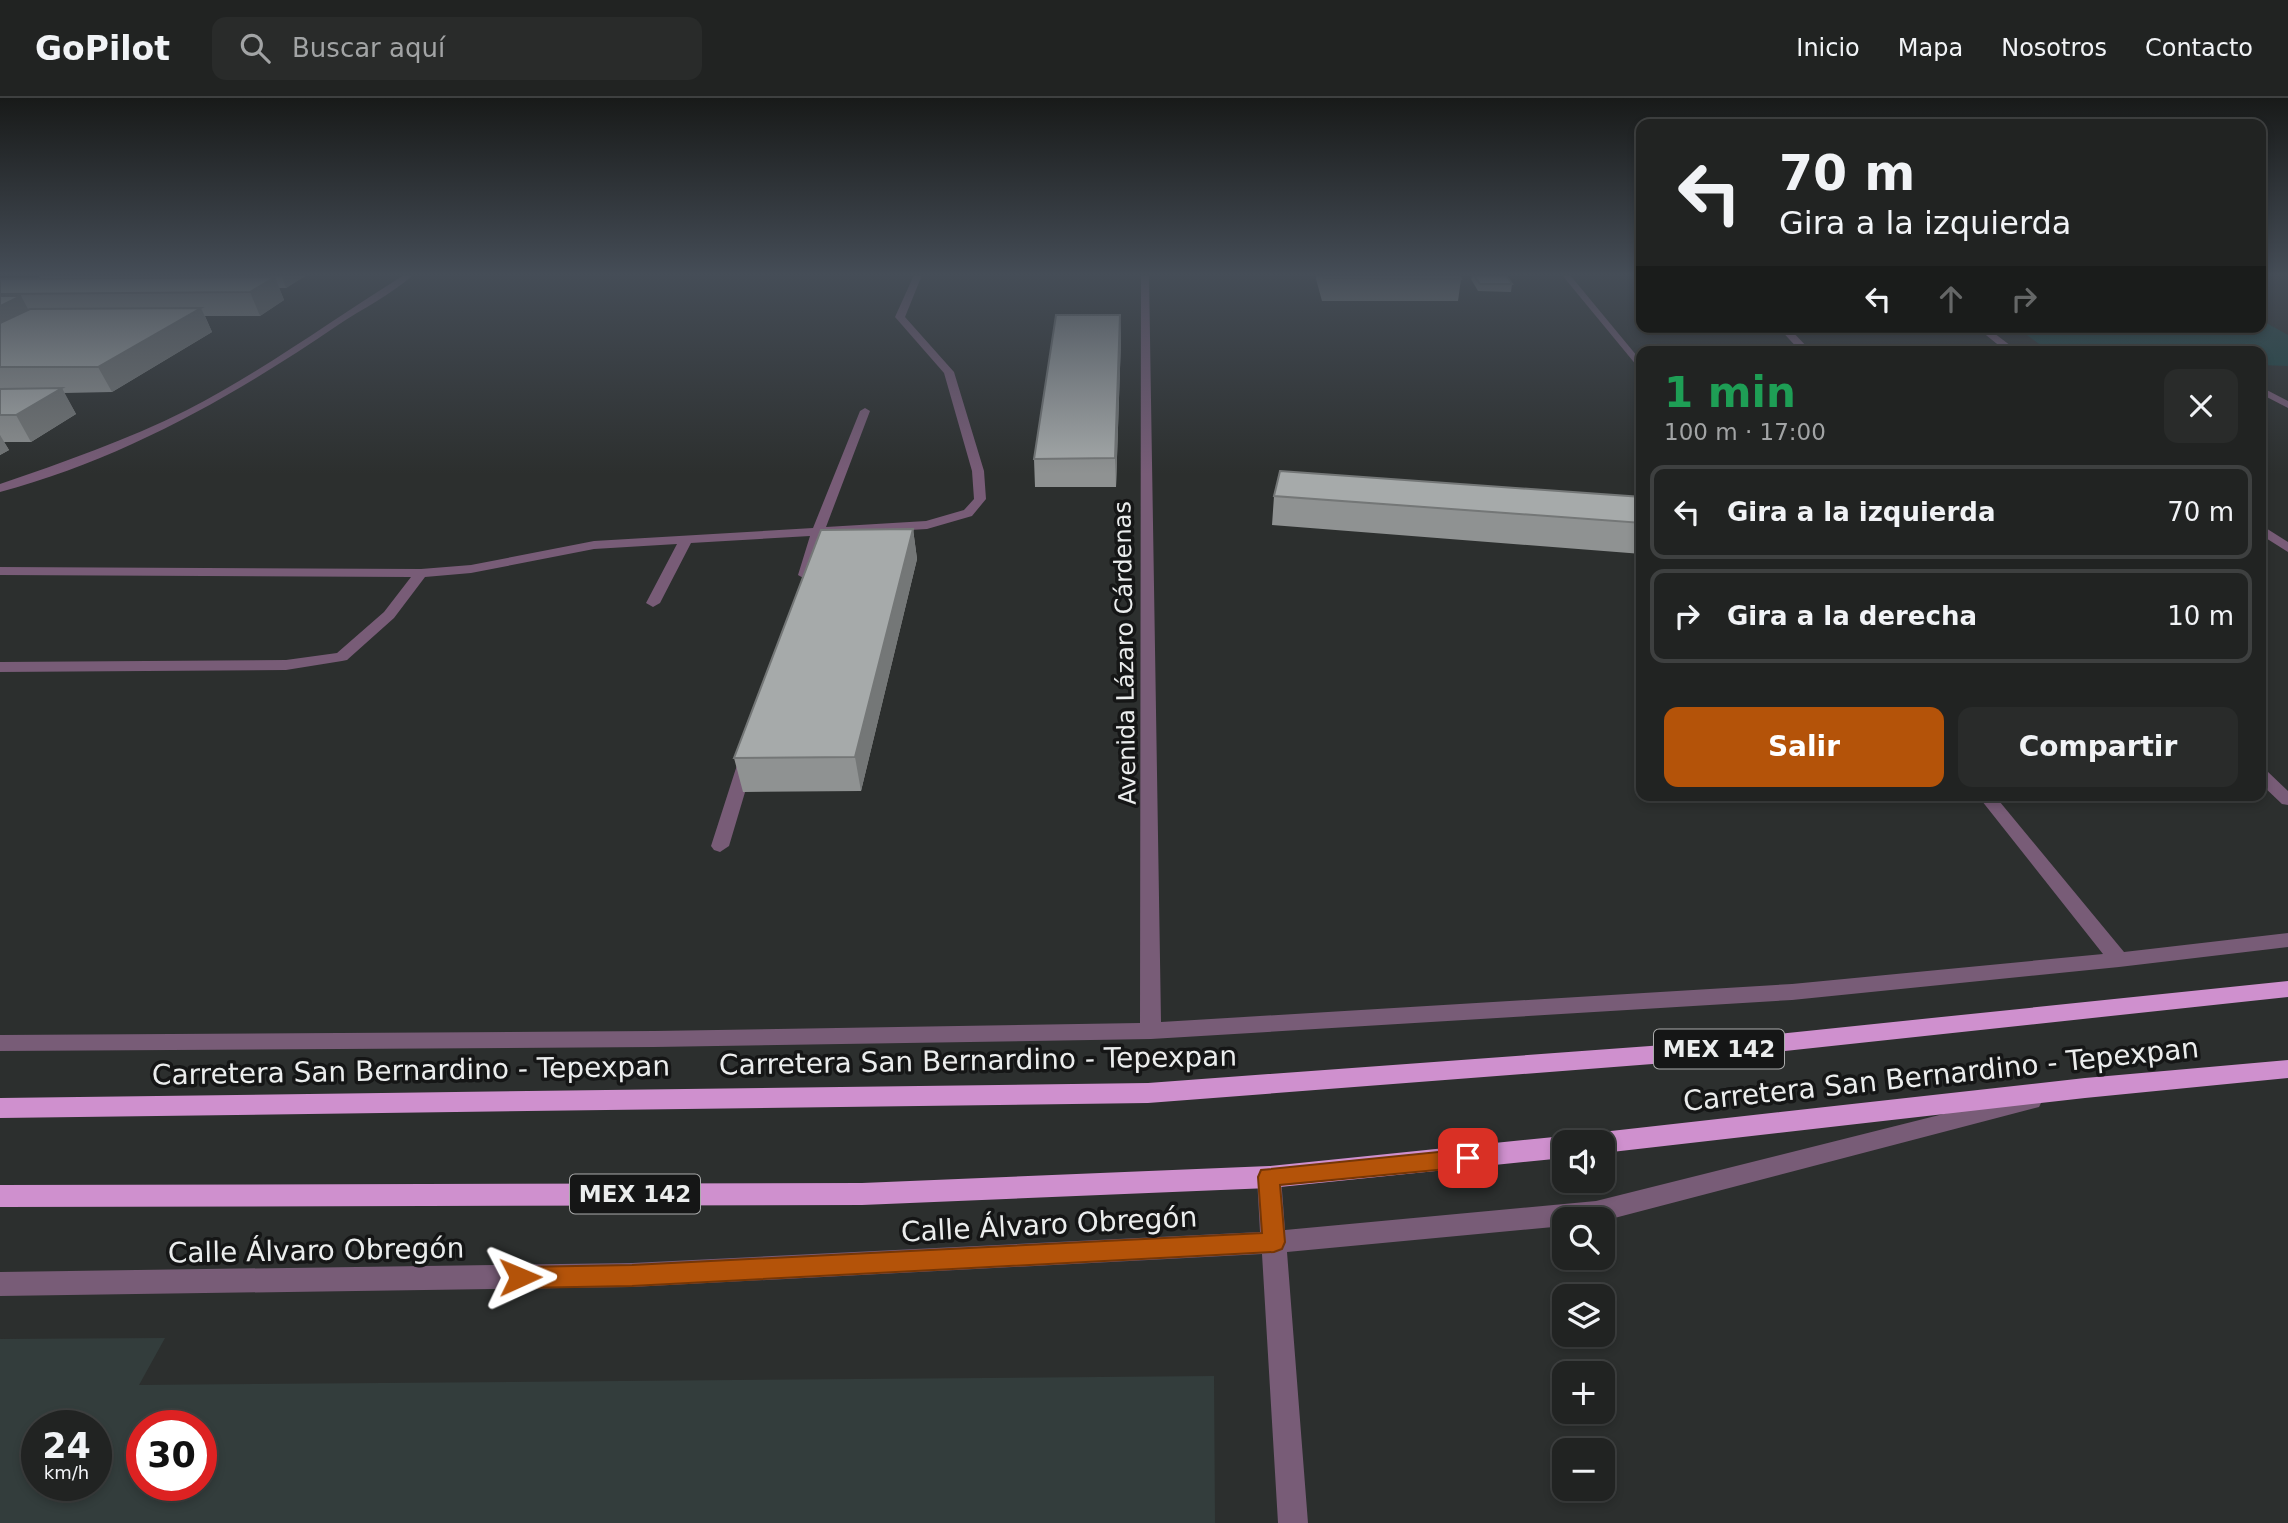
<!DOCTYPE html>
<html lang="es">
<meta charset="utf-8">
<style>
body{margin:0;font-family:"DejaVu Sans",sans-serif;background:#292b2a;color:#f1f3f6;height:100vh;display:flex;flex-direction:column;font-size:26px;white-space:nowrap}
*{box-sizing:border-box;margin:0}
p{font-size:23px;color:#a2a4a5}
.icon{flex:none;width:38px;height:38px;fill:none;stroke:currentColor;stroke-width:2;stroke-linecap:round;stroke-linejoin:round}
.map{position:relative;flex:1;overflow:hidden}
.sheet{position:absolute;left:1636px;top:248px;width:630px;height:455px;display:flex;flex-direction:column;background:#212322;border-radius:14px;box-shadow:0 4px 10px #0003,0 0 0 2px #3e4040}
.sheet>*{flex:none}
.top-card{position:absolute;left:1636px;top:21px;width:630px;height:214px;border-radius:14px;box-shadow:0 4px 10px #0003,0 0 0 2px #3e4040;background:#212322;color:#f1f3f6;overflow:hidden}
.fabs{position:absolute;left:1552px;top:1032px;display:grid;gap:14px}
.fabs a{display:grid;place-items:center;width:63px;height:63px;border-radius:14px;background:#212322;box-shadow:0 4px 10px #0003,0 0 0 2px #3e4040;font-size:35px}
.speed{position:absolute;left:21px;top:1312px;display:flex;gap:14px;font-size:35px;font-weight:700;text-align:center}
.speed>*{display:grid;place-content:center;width:91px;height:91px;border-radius:50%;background:#212322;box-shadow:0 4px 10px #0003,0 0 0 2px #3e4040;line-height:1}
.speed small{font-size:18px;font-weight:400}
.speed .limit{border:10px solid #d22;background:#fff;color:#111}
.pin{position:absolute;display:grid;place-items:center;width:60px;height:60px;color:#fff;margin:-30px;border-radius:14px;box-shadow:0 4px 10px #0006}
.me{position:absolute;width:77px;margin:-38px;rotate:89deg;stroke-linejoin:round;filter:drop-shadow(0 0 5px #0008)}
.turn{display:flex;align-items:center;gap:24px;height:147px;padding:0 28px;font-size:32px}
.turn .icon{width:91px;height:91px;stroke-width:2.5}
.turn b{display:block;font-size:49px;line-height:60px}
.lanes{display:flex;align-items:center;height:66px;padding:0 28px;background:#0003;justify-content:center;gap:35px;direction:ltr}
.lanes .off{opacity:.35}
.round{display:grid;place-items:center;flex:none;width:74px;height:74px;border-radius:14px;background:#292b2a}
.head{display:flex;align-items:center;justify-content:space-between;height:119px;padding:0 28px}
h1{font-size:42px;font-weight:800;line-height:52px;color:#1e9e55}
.action{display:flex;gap:14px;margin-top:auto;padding:14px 28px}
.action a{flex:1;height:80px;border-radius:14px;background:#b45309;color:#fff;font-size:28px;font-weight:800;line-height:80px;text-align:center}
.action a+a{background:#292b2a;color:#f1f3f6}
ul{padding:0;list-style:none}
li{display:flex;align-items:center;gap:21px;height:94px;margin:0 14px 10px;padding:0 14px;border:4px solid #3e4040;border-radius:14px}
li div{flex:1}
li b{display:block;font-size:26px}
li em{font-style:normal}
header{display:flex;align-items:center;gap:42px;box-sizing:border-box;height:98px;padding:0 35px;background:#212322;border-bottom:2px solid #3e4040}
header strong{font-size:33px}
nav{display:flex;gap:38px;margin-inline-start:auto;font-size:24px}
.search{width:490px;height:63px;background:#292b2a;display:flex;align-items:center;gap:18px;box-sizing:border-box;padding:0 24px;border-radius:14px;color:#a2a4a5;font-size:26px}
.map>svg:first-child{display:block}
</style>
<header>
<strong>GoPilot</strong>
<div class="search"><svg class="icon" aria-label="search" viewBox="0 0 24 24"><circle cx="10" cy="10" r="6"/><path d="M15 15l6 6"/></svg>Buscar aquí</div>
<nav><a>Inicio</a><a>Mapa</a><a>Nosotros</a><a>Contacto</a></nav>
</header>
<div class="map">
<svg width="2288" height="1425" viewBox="0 0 2288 1425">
<rect width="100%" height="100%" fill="#2c2f2e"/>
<!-- built -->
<path fill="#333d3c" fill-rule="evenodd" d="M 165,1240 L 139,1287 L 1214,1278 L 1215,1425 L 0,1425 L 0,1241 ZM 37,1328 L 96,1328 L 96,1388 L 37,1388 ZM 201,1328 L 201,1388 L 142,1388 L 142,1328 Z"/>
<!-- green -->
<path fill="#1a4644" d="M 2261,222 L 2288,237 L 2288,268 L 2261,267 L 2261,254 L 2050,254 L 2016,229 L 2261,229 Z"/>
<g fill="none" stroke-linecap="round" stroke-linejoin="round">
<!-- service -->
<path fill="#785c77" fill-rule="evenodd" d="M 404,177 L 413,177 C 392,196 362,211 338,227 C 234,298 123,361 0,394 L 0,386 C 64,364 127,342 187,312 C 263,273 332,222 404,177 Z
M 914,177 L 922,177 L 905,219 L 954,274 L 984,373 L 986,401 L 972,418 L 927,431 L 824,437 L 812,477 L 805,481 L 798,477 L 810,438 L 691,445 L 660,505 L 653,509 L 646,505 L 677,446 L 594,451 L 471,475 L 425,479 L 394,520 L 347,562 L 342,563 L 286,572 L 0,574 L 0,564 L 286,562 L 337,555 L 384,514 L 411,479 L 0,477 L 0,469 L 421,471 L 471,467 L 594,443 L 813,430 L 860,313 L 865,310 L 870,313 L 826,429 L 926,423 L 964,412 L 974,401 L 972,373 L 944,275 L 895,219 Z
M 746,659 L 754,664 L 729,748 L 720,754 L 714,752 L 711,748 L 738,664 Z"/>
<!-- minor -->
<path fill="#785c77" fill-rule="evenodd" d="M 1141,177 L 1149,177 L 1161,924 L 1792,886 L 2103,856 L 1978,698 L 1995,698 L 2124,854 L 2288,835 L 2288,849 L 2119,869 L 1792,902 L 1151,941 L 654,949 L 0,953 L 0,937 L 654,933 L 1140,925 Z
M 1562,177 L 1570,177 L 1642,264 L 1642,274 Z
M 1778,229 L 1788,229 L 1812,254 L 1801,254 Z
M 1976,229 L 1986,229 L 2019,254 L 2007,254 Z
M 2261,289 L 2288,303 L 2288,310 L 2261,296 Z
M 2261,427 L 2288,444 L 2288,454 L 2261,437 Z
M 2261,672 L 2267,673 L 2288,693 L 2288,707 L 2282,706 L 2261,686 Z
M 2031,994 L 2039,997 L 2042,1003 L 2039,1009 L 1603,1123 L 1564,1122 L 1564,1128 L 1287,1154 L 1308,1425 L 1278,1425 L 1262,1156 L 632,1189 L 0,1198 L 0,1174 L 632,1165 L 1260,1134 L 1257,1079 L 1261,1072 L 1269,1069 L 1277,1072 L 1281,1079 L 1285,1132 L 1596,1103 Z"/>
<!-- trunk -->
<path fill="#cf90ce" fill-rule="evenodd" d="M 2288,883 L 2288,899 L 1691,963 L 1148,1005 L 0,1020 L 0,1000 L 1148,985 L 1691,945 Z
M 2288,962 L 2288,980 L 2085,1000 L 1603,1055 L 1603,1045 L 1589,1045 L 1593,1038 L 1602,1034 L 2085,980 Z
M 1564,1038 L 1575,1045 L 1564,1045 L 1564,1060 L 1269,1090 L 862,1107 L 0,1109 L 0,1087 L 862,1085 L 1269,1068 Z"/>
</g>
<!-- wall -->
<path fill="#8f9292" d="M 38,177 L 305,177 L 305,178 L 286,190 L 279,190 L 284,202 L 260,218 L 205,218 L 212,234 L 112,294 L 64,295 L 76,316 L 31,344 L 4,344 L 9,352 L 0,357 L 0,181 L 41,181 Z
M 1316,177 L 1459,177 L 1461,181 L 1458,203 L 1322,203 L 1316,181 Z
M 1472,177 L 1506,177 L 1512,186 L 1511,194 L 1478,193 L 1471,181 Z
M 1120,217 L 1121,241 L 1116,389 L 1035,389 L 1034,361 Z
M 1274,398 L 1642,399 L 1642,456 L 1272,427 Z
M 913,431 L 917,461 L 861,693 L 743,694 L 734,660 Z"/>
<!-- shaded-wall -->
<path fill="#747777" d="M 281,177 L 305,177 L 305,178 L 286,190 Z
M 275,179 L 284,202 L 260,218 L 250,194 Z
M 21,198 L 34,222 L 0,238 L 0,208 Z
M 201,210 L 212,234 L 112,294 L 98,269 Z
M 1120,217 L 1121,241 L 1116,389 L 1115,360 Z
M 62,290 L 76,316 L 31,344 L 16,317 Z
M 0,337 L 9,352 L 0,357 Z
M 913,431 L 917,461 L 861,693 L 855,659 Z"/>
<!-- building -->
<path fill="#a6aaaa" stroke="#747777" stroke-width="2" d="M 1323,177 L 1459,177 L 1461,181 L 1324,180 Z
M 1474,177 L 1506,177 L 1512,186 L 1480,186 Z
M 275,179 L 250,194 L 0,196 L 0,181 Z
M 0,198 L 21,198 L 0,208 Z
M 201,210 L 98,269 L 0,269 L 0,225 L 30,211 Z
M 1056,217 L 1120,217 L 1115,360 L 1034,361 Z
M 62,290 L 16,317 L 0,317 L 0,291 Z
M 1280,373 L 1642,399 L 1642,425 L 1274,398 Z
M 913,431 L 855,659 L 734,660 L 821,432 Z"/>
<!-- sky -->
<linearGradient id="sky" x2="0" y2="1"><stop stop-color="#181a19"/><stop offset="0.47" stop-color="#454d57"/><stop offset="1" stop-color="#454d57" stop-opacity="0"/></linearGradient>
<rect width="2288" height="376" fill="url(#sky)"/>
<!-- route -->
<path fill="#b45309" stroke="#753606" stroke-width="2" d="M 1468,1051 L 1476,1054 L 1479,1060 L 1476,1066 L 1468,1069 L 1280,1087 L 1285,1144 L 1282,1151 L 1274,1154 L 632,1188 L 520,1190 L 512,1187 L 509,1179 L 512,1172 L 520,1169 L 632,1167 L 1262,1135 L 1258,1079 L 1261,1072 Z"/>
<g text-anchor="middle" stroke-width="7" stroke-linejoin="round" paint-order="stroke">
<!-- shield labels -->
<g fill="#151616" stroke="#abacac" stroke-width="2">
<rect x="1654" y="931.5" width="130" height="39" rx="5"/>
<rect x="570" y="1076.5" width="130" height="39" rx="5"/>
</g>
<g font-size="23" font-weight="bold" fill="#ebeded">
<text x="1719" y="959">MEX 142</text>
<text x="635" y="1104">MEX 142</text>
</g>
<!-- street labels -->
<g font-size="24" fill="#ebeded" stroke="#151616">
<text transform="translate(1125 555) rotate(-91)" y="8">Avenida Lázaro Cárdenas</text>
</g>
<!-- near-street labels -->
<g font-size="28" fill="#ebeded" stroke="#151616">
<text transform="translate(978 962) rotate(-1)" y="10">Carretera San Bernardino - Tepexpan</text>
<text transform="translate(411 972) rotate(-1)" y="10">Carretera San Bernardino - Tepexpan</text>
<text transform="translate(1941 976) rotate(-6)" y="10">Carretera San Bernardino - Tepexpan</text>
<text transform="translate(1049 1126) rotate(-3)" y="10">Calle Álvaro Obregón</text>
<text transform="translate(316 1152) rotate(-1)" y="10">Calle Álvaro Obregón</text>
</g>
</g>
</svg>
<div class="fabs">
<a><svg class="icon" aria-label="sound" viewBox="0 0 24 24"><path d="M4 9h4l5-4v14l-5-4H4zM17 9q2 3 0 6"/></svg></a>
<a><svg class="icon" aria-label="search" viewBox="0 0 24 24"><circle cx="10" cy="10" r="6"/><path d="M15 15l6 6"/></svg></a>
<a><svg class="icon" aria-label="layers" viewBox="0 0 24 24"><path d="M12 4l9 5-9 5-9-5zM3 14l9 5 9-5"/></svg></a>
<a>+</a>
<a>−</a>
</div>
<div class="speed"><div>24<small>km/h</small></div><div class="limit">30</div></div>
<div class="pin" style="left:1468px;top:1060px;background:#d93025"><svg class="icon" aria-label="arrive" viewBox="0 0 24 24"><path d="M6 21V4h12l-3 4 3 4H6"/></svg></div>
<svg class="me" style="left:520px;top:1179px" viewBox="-20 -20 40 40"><path d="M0-17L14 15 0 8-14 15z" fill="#b45309" stroke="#fff" stroke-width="4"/></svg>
<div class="top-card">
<div class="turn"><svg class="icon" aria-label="left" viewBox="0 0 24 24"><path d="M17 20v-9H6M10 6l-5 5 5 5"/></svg><div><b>70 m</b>Gira a la izquierda</div></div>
<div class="lanes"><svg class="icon" aria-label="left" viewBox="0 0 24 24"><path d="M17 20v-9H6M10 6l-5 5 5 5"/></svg><svg class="icon off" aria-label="ahead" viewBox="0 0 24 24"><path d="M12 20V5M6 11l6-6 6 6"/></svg><svg class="icon off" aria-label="right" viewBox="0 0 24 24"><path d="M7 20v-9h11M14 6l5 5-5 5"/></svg></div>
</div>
<section class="sheet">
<div class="head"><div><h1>1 min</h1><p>100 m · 17:00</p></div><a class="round"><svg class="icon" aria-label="close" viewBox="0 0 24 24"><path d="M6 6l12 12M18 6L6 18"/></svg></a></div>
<ul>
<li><svg class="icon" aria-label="left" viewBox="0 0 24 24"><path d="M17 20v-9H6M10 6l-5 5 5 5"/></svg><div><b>Gira a la izquierda</b></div><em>70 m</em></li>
<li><svg class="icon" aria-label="right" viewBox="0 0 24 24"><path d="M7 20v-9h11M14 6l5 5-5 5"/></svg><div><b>Gira a la derecha</b></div><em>10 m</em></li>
</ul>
<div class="action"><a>Salir</a><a>Compartir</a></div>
</section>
</div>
